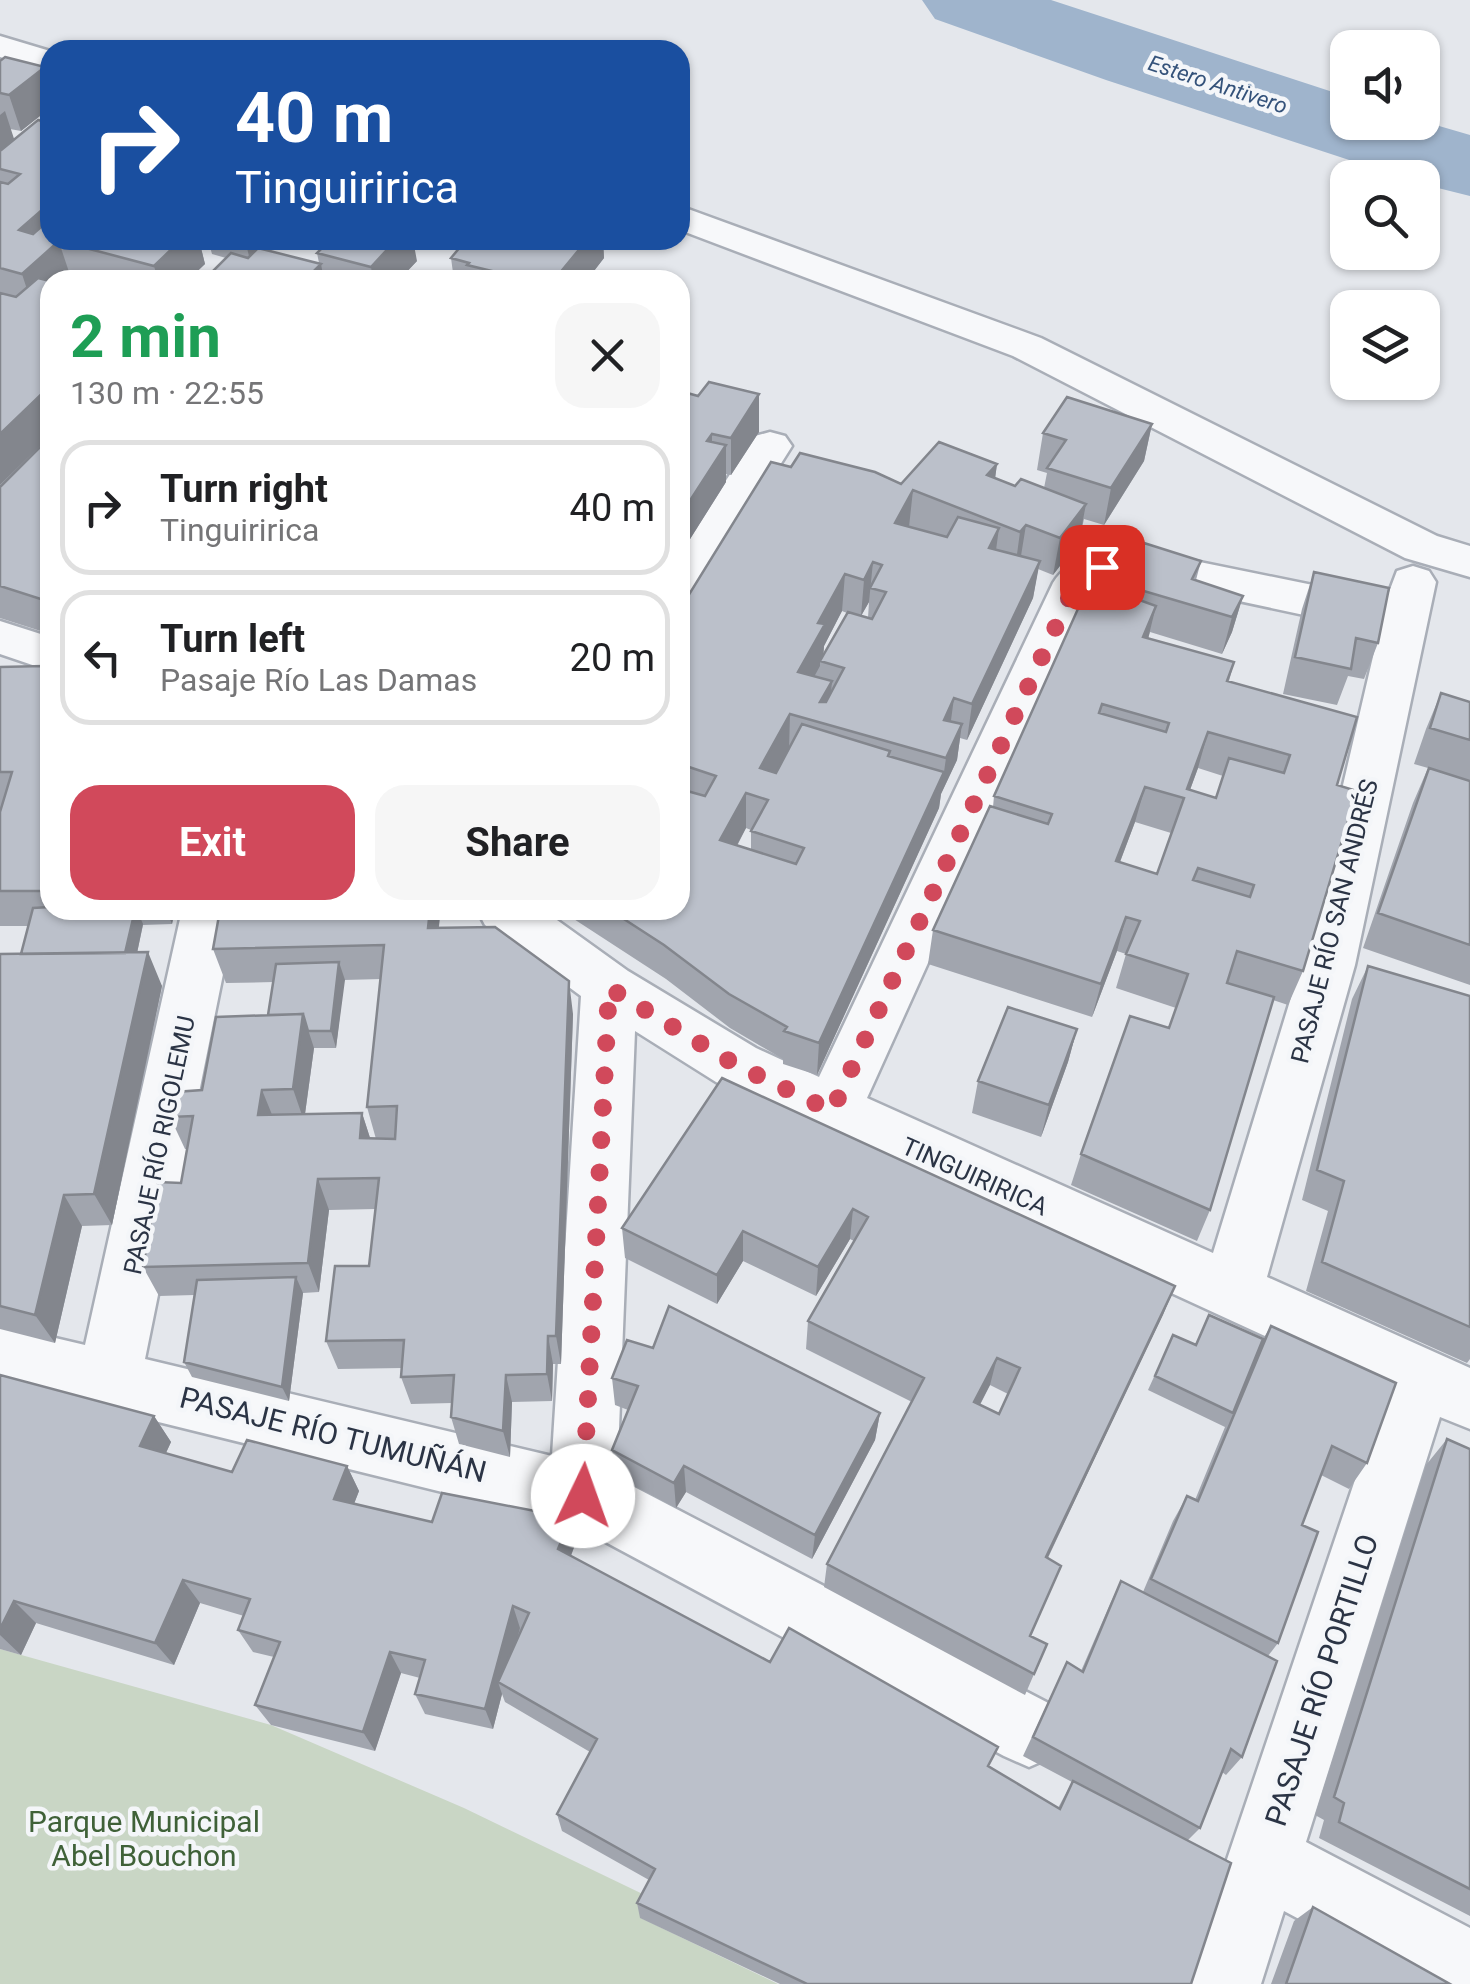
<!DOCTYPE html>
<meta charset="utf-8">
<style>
body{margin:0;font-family:Roboto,sans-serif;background:#f6f6f6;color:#202124;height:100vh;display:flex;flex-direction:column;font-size:38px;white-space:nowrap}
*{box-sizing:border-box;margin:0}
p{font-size:32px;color:#757577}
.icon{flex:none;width:55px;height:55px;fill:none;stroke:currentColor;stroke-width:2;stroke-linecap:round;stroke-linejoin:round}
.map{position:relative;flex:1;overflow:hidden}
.drawer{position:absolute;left:40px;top:270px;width:650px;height:650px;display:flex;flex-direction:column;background:#fff;border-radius:30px;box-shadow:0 2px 8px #0004}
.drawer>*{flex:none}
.guide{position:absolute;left:40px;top:40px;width:650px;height:210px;border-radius:30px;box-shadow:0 2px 8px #0004;background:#1a4fa0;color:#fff;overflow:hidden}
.controls{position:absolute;left:1330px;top:30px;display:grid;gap:20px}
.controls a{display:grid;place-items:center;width:110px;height:110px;border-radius:20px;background:#fff;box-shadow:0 2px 8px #0004;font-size:50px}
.pin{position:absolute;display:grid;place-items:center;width:85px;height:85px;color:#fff;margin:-42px;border-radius:20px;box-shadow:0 5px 15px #0006}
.me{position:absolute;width:110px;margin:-55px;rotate:3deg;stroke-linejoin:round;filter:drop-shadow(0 0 8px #0008)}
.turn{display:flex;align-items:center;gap:35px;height:210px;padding:0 30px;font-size:45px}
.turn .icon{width:130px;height:130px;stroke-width:2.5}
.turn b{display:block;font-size:70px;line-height:85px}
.round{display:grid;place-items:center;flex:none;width:105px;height:105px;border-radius:30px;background:#f6f6f6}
.head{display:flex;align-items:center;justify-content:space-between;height:170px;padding:0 30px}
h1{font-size:60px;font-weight:700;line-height:75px;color:#1e9e55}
.cta{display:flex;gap:20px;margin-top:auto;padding:20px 30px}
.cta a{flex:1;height:115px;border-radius:30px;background:#d1495b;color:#fff;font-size:40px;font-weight:700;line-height:115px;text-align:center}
.cta a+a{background:#f6f6f6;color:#202124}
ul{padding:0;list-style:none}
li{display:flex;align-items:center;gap:30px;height:135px;margin:0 20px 15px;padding:0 10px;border:5px solid #e0e0e0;border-radius:30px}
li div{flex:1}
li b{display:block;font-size:38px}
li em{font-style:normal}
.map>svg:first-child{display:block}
</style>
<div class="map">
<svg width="1470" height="1984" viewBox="0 0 1470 1984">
<rect width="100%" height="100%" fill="#e4e7ec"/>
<!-- green -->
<path fill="#c9d6c5" d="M 0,1649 L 271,1725 L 464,1808 L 651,1898 L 641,1918 L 778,1984 L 0,1984 Z"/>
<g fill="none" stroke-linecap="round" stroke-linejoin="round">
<!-- river -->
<path fill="#9fb4cc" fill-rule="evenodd" d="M 922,0 L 1051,0 L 1348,97 L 1348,122 L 1422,121 L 1470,135 L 1470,196 L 1422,184 L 1422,178 L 1404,178 L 1106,80 L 935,19 Z"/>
<defs>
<path id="minor" d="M 0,36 L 50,51 L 50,73 L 0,57 Z
M 680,206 L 1041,338 L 1437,536 L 1470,546 L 1470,577 L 1405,558 L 1013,356 L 680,230 Z
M 770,432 L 785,436 L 792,446 L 696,598 L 680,603 L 680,551 L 755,436 Z
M 1136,549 L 1386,600 L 1397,571 L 1413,566 L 1429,571 L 1436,582 L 1355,965 L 1267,1277 L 1470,1368 L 1470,1429 L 1440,1417 L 1306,1842 L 1470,1928 L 1470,1984 L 1421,1984 L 1284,1911 L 1261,1984 L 1185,1984 L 1385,1391 L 812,1128 L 716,1082 L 635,1031 L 617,1478 L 1054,1706 L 1065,1731 L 1054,1756 L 1029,1767 L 1004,1756 L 572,1524 L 0,1383 L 0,1325 L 85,1345 L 182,910 L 236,910 L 145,1359 L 552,1456 L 581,996 L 485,925 L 477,910 L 543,910 L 628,971 L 756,1048 L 819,1077 L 1053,583 C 1071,554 1105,551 1136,549 ZM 1136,579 L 1379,631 L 1301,965 L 1213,1253 L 867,1098 L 1095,593 L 1112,581 Z
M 0,621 L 50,637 L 50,671 L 0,654 Z"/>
</defs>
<!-- minor casing -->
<use href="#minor" stroke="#a9aeb7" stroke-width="5"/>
<!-- minor -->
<use href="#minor" fill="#f7f8fa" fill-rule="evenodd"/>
</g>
<!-- wall -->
<path fill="#a1a5ae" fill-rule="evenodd" d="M 0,61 L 45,67 L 50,82 L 50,108 L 21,131 L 10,129 L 50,240 L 199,240 L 205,264 L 188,280 L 79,280 L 71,278 L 68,280 L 50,280 L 50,436 L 0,485 Z
M 208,240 L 276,240 L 266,250 L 319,263 L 317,253 L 417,261 L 399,280 L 204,280 L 226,258 L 212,254 Z
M 457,240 L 603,240 L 604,258 L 587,280 L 454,280 L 451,258 L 458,249 Z
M 680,391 L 759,432 L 731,475 L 726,474 L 726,482 L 680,555 Z
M 1152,424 L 1144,461 L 1104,525 L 1084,519 L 1079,541 L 1053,575 L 1038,569 L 1033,598 L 967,740 L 960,738 L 957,760 L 941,794 L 939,808 L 817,1075 L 783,1064 L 783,1059 L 730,1028 L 666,979 L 560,910 L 680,910 L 680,609 L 791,467 L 901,484 L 997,464 L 995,478 L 1015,486 L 1044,488 L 1047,473 L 1037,470 L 1043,433 ZM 869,602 L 868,618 L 861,616 ZM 842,611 L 847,613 L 823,656 L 824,646 ZM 746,828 L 751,830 L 751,850 L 737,846 Z
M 50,437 L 50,634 L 0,618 L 0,487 Z
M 1201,561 L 1196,580 L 1243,596 L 1232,632 L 1222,654 L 1150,632 L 1148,639 L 1234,662 L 1229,681 L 1337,785 L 1303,971 L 1288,1005 L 1273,1000 L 1210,1210 L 1197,1241 L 1071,1185 L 1081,1154 L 1169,1028 L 1176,1008 L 1116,988 L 1126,954 L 1117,951 L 1092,1017 L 928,964 L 933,930 L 993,807 L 994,796 L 1118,592 L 1120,584 ZM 1198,768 L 1223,776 L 1216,798 L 1190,790 ZM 1135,822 L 1171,833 L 1157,874 L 1120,862 Z
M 1314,572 L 1378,643 L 1364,679 L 1348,676 L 1337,705 L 1283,694 L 1302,609 Z
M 43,666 L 45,672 L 50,672 L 50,910 L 175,910 L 172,924 L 143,925 L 137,953 L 162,986 L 112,1225 L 82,1226 L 55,1343 L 0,1329 L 0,954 L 21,954 L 29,926 L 0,926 L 0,667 Z
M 1441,693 L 1470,702 L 1470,985 L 1363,948 L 1413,803 L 1428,768 L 1414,764 L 1426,729 Z
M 440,915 L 439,927 L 573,1014 L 561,1364 L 553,1364 L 552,1401 L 512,1402 L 510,1457 L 459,1444 L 451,1417 L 452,1403 L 411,1404 L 401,1377 L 402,1368 L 338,1369 L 326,1341 L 369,1266 L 375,1209 L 329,1210 L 319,1292 L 303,1293 L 289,1401 L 192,1377 L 184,1362 L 194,1295 L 159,1296 L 143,1267 L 181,1183 L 187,1149 L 185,1149 L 170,1117 L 202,1090 L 268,1015 L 274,982 L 226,983 L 213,949 ZM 381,979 L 367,1107 L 376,1139 L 370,1138 L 362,1113 L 305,1114 L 314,1048 L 336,1048 L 344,980 Z
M 1368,966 L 1470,996 L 1470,1359 L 1467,1363 L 1306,1291 L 1328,1211 L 1302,1200 L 1352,999 Z
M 1077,1029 L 1068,1062 L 1041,1137 L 972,1113 L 978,1081 Z
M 722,1078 L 1175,1286 L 1048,1558 L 1030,1636 L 1047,1644 L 1025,1695 L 824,1587 L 827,1564 L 912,1402 L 806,1349 L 808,1321 L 854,1241 L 850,1239 L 816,1296 L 743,1261 L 717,1304 L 625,1258 L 622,1228 ZM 990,1385 L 1008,1394 L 999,1414 L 980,1405 Z
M 1271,1326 L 1367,1463 L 1349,1489 L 1321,1475 L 1302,1525 L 1278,1643 L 1268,1656 L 1242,1757 L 1226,1775 L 1222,1772 L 1200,1828 L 1188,1840 L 1191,1984 L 780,1984 L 640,1918 L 637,1903 L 649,1880 L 562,1831 L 557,1814 L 590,1752 L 505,1702 L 502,1694 L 493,1729 L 425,1714 L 415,1694 L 420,1678 L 401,1673 L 375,1751 L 271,1725 L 255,1705 L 274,1657 L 253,1652 L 238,1630 L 244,1616 L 200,1603 L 174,1665 L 36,1623 L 21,1655 L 0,1649 L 0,1375 L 154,1416 L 171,1442 L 166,1453 L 232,1472 L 347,1466 L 359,1491 L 354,1504 L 432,1522 L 571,1518 L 576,1542 L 571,1556 L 770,1662 L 989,1766 L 1058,1808 L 1072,1782 L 1023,1756 L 1067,1662 L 1081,1671 L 1110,1604 L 1121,1581 L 1143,1592 L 1173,1521 L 1187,1496 L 1195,1500 L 1225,1427 L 1148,1390 L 1173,1335 L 1196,1345 L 1263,1339 Z
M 612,1378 L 880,1413 L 875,1440 L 812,1559 L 686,1492 L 676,1508 L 616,1476 L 612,1450 L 628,1410 L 615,1405 Z
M 1447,1439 L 1470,1449 L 1470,1916 L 1319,1838 L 1324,1820 L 1315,1815 L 1426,1465 Z
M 1313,1907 L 1450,1984 L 1271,1984 L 1294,1921 Z"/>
<!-- shaded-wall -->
<path fill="#83868d" d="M 45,67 L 50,82 L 50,108 L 21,131 L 9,95 Z
M 5,111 L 17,148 L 0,161 L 0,115 Z
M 50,203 L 50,240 L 62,240 L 59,242 L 71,278 L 68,280 L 50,280 L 50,297 L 34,311 L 22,274 L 19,230 Z
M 181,240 L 199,240 L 205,264 L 188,280 L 158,280 L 154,266 Z
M 245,240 L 276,240 L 251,264 Z
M 396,240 L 413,240 L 417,261 L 399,280 L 373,280 L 371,267 Z
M 587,240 L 603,240 L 604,258 L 587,280 L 554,280 Z
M 321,264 L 324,280 L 305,280 Z
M 50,386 L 50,436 L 0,485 L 0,434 Z
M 759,394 L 759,432 L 731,475 L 731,438 Z
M 1152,424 L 1144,461 L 1104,525 L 1111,488 Z
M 712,434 L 712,466 L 726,445 L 726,482 L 680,555 L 680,516 L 707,441 Z
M 997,464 L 992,501 L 987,475 Z
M 913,490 L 909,527 L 895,523 Z
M 1086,504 L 1079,541 L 1053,575 L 1060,538 Z
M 1026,525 L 1020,562 L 1015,569 L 1020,532 Z
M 999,528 L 994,565 L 989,548 Z
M 1040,561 L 1033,598 L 967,740 L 972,704 Z
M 873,562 L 869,602 L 861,616 L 864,580 Z
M 845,574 L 842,611 L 824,646 L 823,661 L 820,661 L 820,666 L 797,708 L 798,672 L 818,623 Z
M 1243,596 L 1232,632 L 1222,654 L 1232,617 Z
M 1156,606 L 1147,643 L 1143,637 Z
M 832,681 L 829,717 L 820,702 Z
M 954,698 L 949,735 L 944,720 Z
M 790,714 L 789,750 L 763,798 L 760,768 Z
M 962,724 L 957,760 L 941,794 L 939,808 L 817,1075 L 819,1043 L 944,772 L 946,758 Z
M 1208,732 L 1198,768 L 1177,825 L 1187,789 Z
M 1145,787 L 1135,822 L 1107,896 L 1116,861 Z
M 746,793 L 746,828 L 721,875 L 720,840 Z
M 135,910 L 137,910 L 143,924 L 130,987 L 121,969 Z
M 166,910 L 175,910 L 172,924 Z
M 430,910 L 439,910 L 440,915 L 435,962 L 428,928 Z
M 1126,917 L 1117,951 L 1092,1017 L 1101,984 Z
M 148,952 L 162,986 L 112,1225 L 94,1194 Z
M 339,962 L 345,980 L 336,1048 L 331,1031 Z
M 569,981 L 573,1014 L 561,1364 L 556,1336 Z
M 303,1014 L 314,1048 L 304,1121 L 293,1089 Z
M 1077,1029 L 1068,1062 L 1041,1137 L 1049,1105 Z
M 262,1090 L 275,1122 L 258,1115 Z
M 362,1113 L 372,1144 L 360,1138 Z
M 318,1179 L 329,1210 L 319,1292 L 308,1263 Z
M 64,1195 L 82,1226 L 55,1343 L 35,1315 Z
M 853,1209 L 850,1239 L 816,1296 L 818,1267 Z
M 743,1231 L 743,1261 L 717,1304 L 717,1275 Z
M 296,1277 L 303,1293 L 289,1401 L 282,1387 Z
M 1175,1286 L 1163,1315 L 1037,1580 L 1046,1557 Z
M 548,1336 L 553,1364 L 552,1401 L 547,1374 Z
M 997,1358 L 990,1385 L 967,1429 L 974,1402 Z
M 506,1375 L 512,1402 L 510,1457 L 503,1431 Z
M 880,1413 L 875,1440 L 812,1559 L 815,1535 Z
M 154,1416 L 171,1442 L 157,1472 L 140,1446 Z
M 347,1466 L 359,1491 L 346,1524 L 334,1499 Z
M 684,1466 L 686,1492 L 676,1508 L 674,1483 Z
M 571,1518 L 576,1542 L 564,1573 L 558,1549 Z
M 183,1580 L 200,1603 L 174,1665 L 155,1643 Z
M 14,1601 L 36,1623 L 21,1655 L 0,1635 L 0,1629 Z
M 513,1606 L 520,1628 L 504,1686 L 498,1682 L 502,1694 L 493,1729 L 485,1709 Z
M 390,1652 L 401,1673 L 375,1751 L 363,1732 Z"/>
<!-- building -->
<path fill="#bbc0ca" stroke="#83868d" stroke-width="2.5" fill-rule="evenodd" d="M 5,57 L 45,67 L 9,95 L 0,93 L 0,61 Z
M 38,120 L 50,123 L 50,203 L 19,230 L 33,234 L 50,219 L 50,240 L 181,240 L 154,266 L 59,241 L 22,274 L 0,268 L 0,182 L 8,184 L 20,174 L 0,169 L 0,151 Z
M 330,240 L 396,240 L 371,267 L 317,253 Z
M 466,240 L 587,240 L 554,280 L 485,280 L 492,271 L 467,265 L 469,263 L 451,258 Z
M 258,248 L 321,264 L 305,280 L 204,280 L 231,253 L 248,258 Z
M 38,278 L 50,281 L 50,386 L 0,434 L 0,293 L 16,297 Z
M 709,382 L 759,394 L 731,438 L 712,434 L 707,441 L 726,445 L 680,516 L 680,391 L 698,396 Z
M 1067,397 L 1152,424 L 1111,488 L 1047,468 L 1066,440 L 1043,433 Z
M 50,437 L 50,602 L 0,586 L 0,487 Z
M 939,442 L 997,464 L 987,475 L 1015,486 L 1021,479 L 1086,504 L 1060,538 L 1026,525 L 1020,532 L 913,490 L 895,523 L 947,537 L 958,517 L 999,528 L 989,548 L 1040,561 L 972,704 L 954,698 L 944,720 L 962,724 L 946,758 L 790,714 L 760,768 L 776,773 L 802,724 L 890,751 L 888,756 L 944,772 L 819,1043 L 784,1031 L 787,1027 L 729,994 L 664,945 L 610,910 L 680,910 L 680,789 L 705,796 L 716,776 L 680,764 L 680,609 L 771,462 L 791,467 L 800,453 L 875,472 L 901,484 ZM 873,562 L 882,565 L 870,588 L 886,592 L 872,619 L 848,612 L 820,661 L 844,668 L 826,702 L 820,702 L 832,681 L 798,672 L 825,624 L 818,623 L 845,574 L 864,580 ZM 746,793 L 768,800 L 751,831 L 804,848 L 796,864 L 720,840 Z
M 1144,543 L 1201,561 L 1192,579 L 1243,596 L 1232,617 L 1120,584 Z
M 1314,572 L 1389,588 L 1378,643 L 1356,638 L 1351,669 L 1295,657 Z
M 1090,582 L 1156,606 L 1143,637 L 1234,662 L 1227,681 L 1357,717 L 1337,785 L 1357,791 L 1303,971 L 1237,951 L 1227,983 L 1274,997 L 1210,1210 L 1081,1154 L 1130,1016 L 1169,1028 L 1188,974 L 1126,954 L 1140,921 L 1126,917 L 1101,984 L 933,930 L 990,806 L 1048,824 L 1052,814 L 994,796 ZM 1102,704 L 1169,723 L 1166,732 L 1099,713 ZM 1208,732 L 1290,755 L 1284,773 L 1229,758 L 1216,798 L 1187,789 ZM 1145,787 L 1184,798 L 1157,874 L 1116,861 ZM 1198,868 L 1254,885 L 1250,897 L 1193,880 Z
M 43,666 L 42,672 L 50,672 L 50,891 L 0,891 L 0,812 L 12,772 L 0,772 L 0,667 Z
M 1441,693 L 1470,702 L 1470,740 L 1430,728 Z
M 1429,768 L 1470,781 L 1470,945 L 1378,913 Z
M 50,907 L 50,910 L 135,910 L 125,953 L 21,954 L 33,908 Z
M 220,910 L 430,910 L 428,928 L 495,927 L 569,981 L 556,1336 L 548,1336 L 547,1374 L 506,1375 L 503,1431 L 451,1417 L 454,1375 L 401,1377 L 404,1340 L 326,1341 L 335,1266 L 369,1266 L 379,1178 L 318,1179 L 308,1263 L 143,1267 L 158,1182 L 181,1183 L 193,1116 L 170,1117 L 175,1092 L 202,1090 L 216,1017 L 303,1014 L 293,1089 L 262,1090 L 258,1115 L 362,1113 L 360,1138 L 395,1139 L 397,1106 L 367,1107 L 384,945 L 213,949 Z
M 148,952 L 94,1194 L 64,1195 L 35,1315 L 0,1306 L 0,954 Z
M 339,962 L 331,1031 L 308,1031 L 303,1014 L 268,1015 L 276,964 Z
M 1368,966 L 1470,996 L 1470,1327 L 1322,1262 L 1344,1181 L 1317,1170 Z
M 1008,1007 L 1077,1029 L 1049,1105 L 978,1081 Z
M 722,1078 L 1175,1286 L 1046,1557 L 1061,1566 L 1030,1636 L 1047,1644 L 1034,1674 L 827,1564 L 924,1378 L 808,1321 L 868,1217 L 853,1209 L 818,1267 L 743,1231 L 717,1275 L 622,1228 ZM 997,1358 L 1020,1368 L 999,1414 L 974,1402 Z
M 296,1277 L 282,1387 L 184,1362 L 197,1280 Z
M 669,1306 L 880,1413 L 815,1535 L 684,1466 L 674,1483 L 612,1450 L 638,1386 L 612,1378 L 627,1340 L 653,1348 Z
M 1209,1315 L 1263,1339 L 1233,1413 L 1155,1376 L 1173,1335 L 1196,1345 Z
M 1271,1326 L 1396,1383 L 1367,1463 L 1332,1446 L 1302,1525 L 1318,1532 L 1278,1643 L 1151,1579 L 1187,1496 L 1198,1501 Z
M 0,1375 L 154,1416 L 140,1446 L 232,1472 L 247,1440 L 347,1466 L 334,1499 L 432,1522 L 442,1493 L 571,1518 L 558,1549 L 770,1662 L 789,1628 L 998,1747 L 988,1766 L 1060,1809 L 1073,1781 L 1231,1863 L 1191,1984 L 807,1984 L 637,1903 L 655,1869 L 557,1814 L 597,1739 L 498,1682 L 529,1613 L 513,1606 L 485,1709 L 415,1694 L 425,1660 L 390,1652 L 363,1732 L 255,1705 L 280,1642 L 238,1630 L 250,1599 L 183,1580 L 155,1643 L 14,1601 L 0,1629 Z
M 1447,1439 L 1470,1449 L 1470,1889 L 1339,1822 L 1344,1803 L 1334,1797 Z
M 1121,1581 L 1277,1661 L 1242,1757 L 1231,1749 L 1200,1828 L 1033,1737 L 1067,1662 L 1083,1672 Z
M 1313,1907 L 1450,1984 L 1286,1984 Z"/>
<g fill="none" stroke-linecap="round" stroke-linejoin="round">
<!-- route -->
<path stroke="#d1495b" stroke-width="18" stroke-dasharray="0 32.4" d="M 583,1496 L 609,988 L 736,1065 L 832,1111 L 1076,583 L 1102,567"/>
</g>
<g text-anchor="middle" stroke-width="9" stroke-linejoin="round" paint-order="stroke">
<!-- far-water labels -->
<g font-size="22" font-style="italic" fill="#34527a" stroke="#f4f6f9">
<text transform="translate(1218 84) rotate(18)" y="8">Estero Antivero</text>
</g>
<!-- street labels -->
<g font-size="25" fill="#2b3445" stroke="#f4f6f9">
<text transform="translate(1334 921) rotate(-76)" y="9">PASAJE RÍO SAN ANDRÉS</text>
<text transform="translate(159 1145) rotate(-78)" y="9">PASAJE RÍO RIGOLEMU</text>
<text transform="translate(975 1176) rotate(24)" y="9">TINGUIRIRICA</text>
</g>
<!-- near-street labels -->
<g font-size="30" fill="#2b3445" stroke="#f4f6f9">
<text transform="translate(333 1435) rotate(14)" y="10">PASAJE RÍO TUMUÑÁN</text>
<text transform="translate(1322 1680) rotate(-72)" y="10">PASAJE RÍO PORTILLO</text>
</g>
<!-- near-park labels -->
<g font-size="30" fill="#3f6138" stroke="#f4f6f9">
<text x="144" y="1832">Parque Municipal<tspan x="144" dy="34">Abel Bouchon</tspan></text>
</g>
</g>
</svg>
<div class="controls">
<a><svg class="icon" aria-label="sound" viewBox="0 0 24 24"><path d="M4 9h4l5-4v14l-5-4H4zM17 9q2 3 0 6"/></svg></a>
<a><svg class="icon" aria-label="search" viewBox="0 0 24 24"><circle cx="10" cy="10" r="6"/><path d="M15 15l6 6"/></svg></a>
<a><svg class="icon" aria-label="layers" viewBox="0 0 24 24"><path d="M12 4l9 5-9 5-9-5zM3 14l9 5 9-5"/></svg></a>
</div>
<div class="pin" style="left:1102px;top:567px;background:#d93025"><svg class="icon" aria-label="arrive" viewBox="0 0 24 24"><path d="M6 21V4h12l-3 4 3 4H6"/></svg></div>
<svg class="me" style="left:583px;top:1496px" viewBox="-20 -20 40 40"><circle r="19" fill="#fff"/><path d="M0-13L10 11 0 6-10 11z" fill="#d1495b"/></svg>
<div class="guide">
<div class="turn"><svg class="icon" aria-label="right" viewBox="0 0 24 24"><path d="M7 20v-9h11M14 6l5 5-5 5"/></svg><div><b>40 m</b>Tinguiririca</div></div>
</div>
<section class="drawer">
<div class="head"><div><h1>2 min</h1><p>130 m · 22:55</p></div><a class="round"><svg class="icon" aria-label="close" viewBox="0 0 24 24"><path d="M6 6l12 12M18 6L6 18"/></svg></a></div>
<ul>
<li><svg class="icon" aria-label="right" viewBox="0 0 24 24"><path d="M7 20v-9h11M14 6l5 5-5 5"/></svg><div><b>Turn right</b><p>Tinguiririca</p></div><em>40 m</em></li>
<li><svg class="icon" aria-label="left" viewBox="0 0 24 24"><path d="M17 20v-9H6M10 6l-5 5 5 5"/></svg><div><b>Turn left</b><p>Pasaje Río Las Damas</p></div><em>20 m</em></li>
</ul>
<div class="cta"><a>Exit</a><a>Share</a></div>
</section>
</div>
